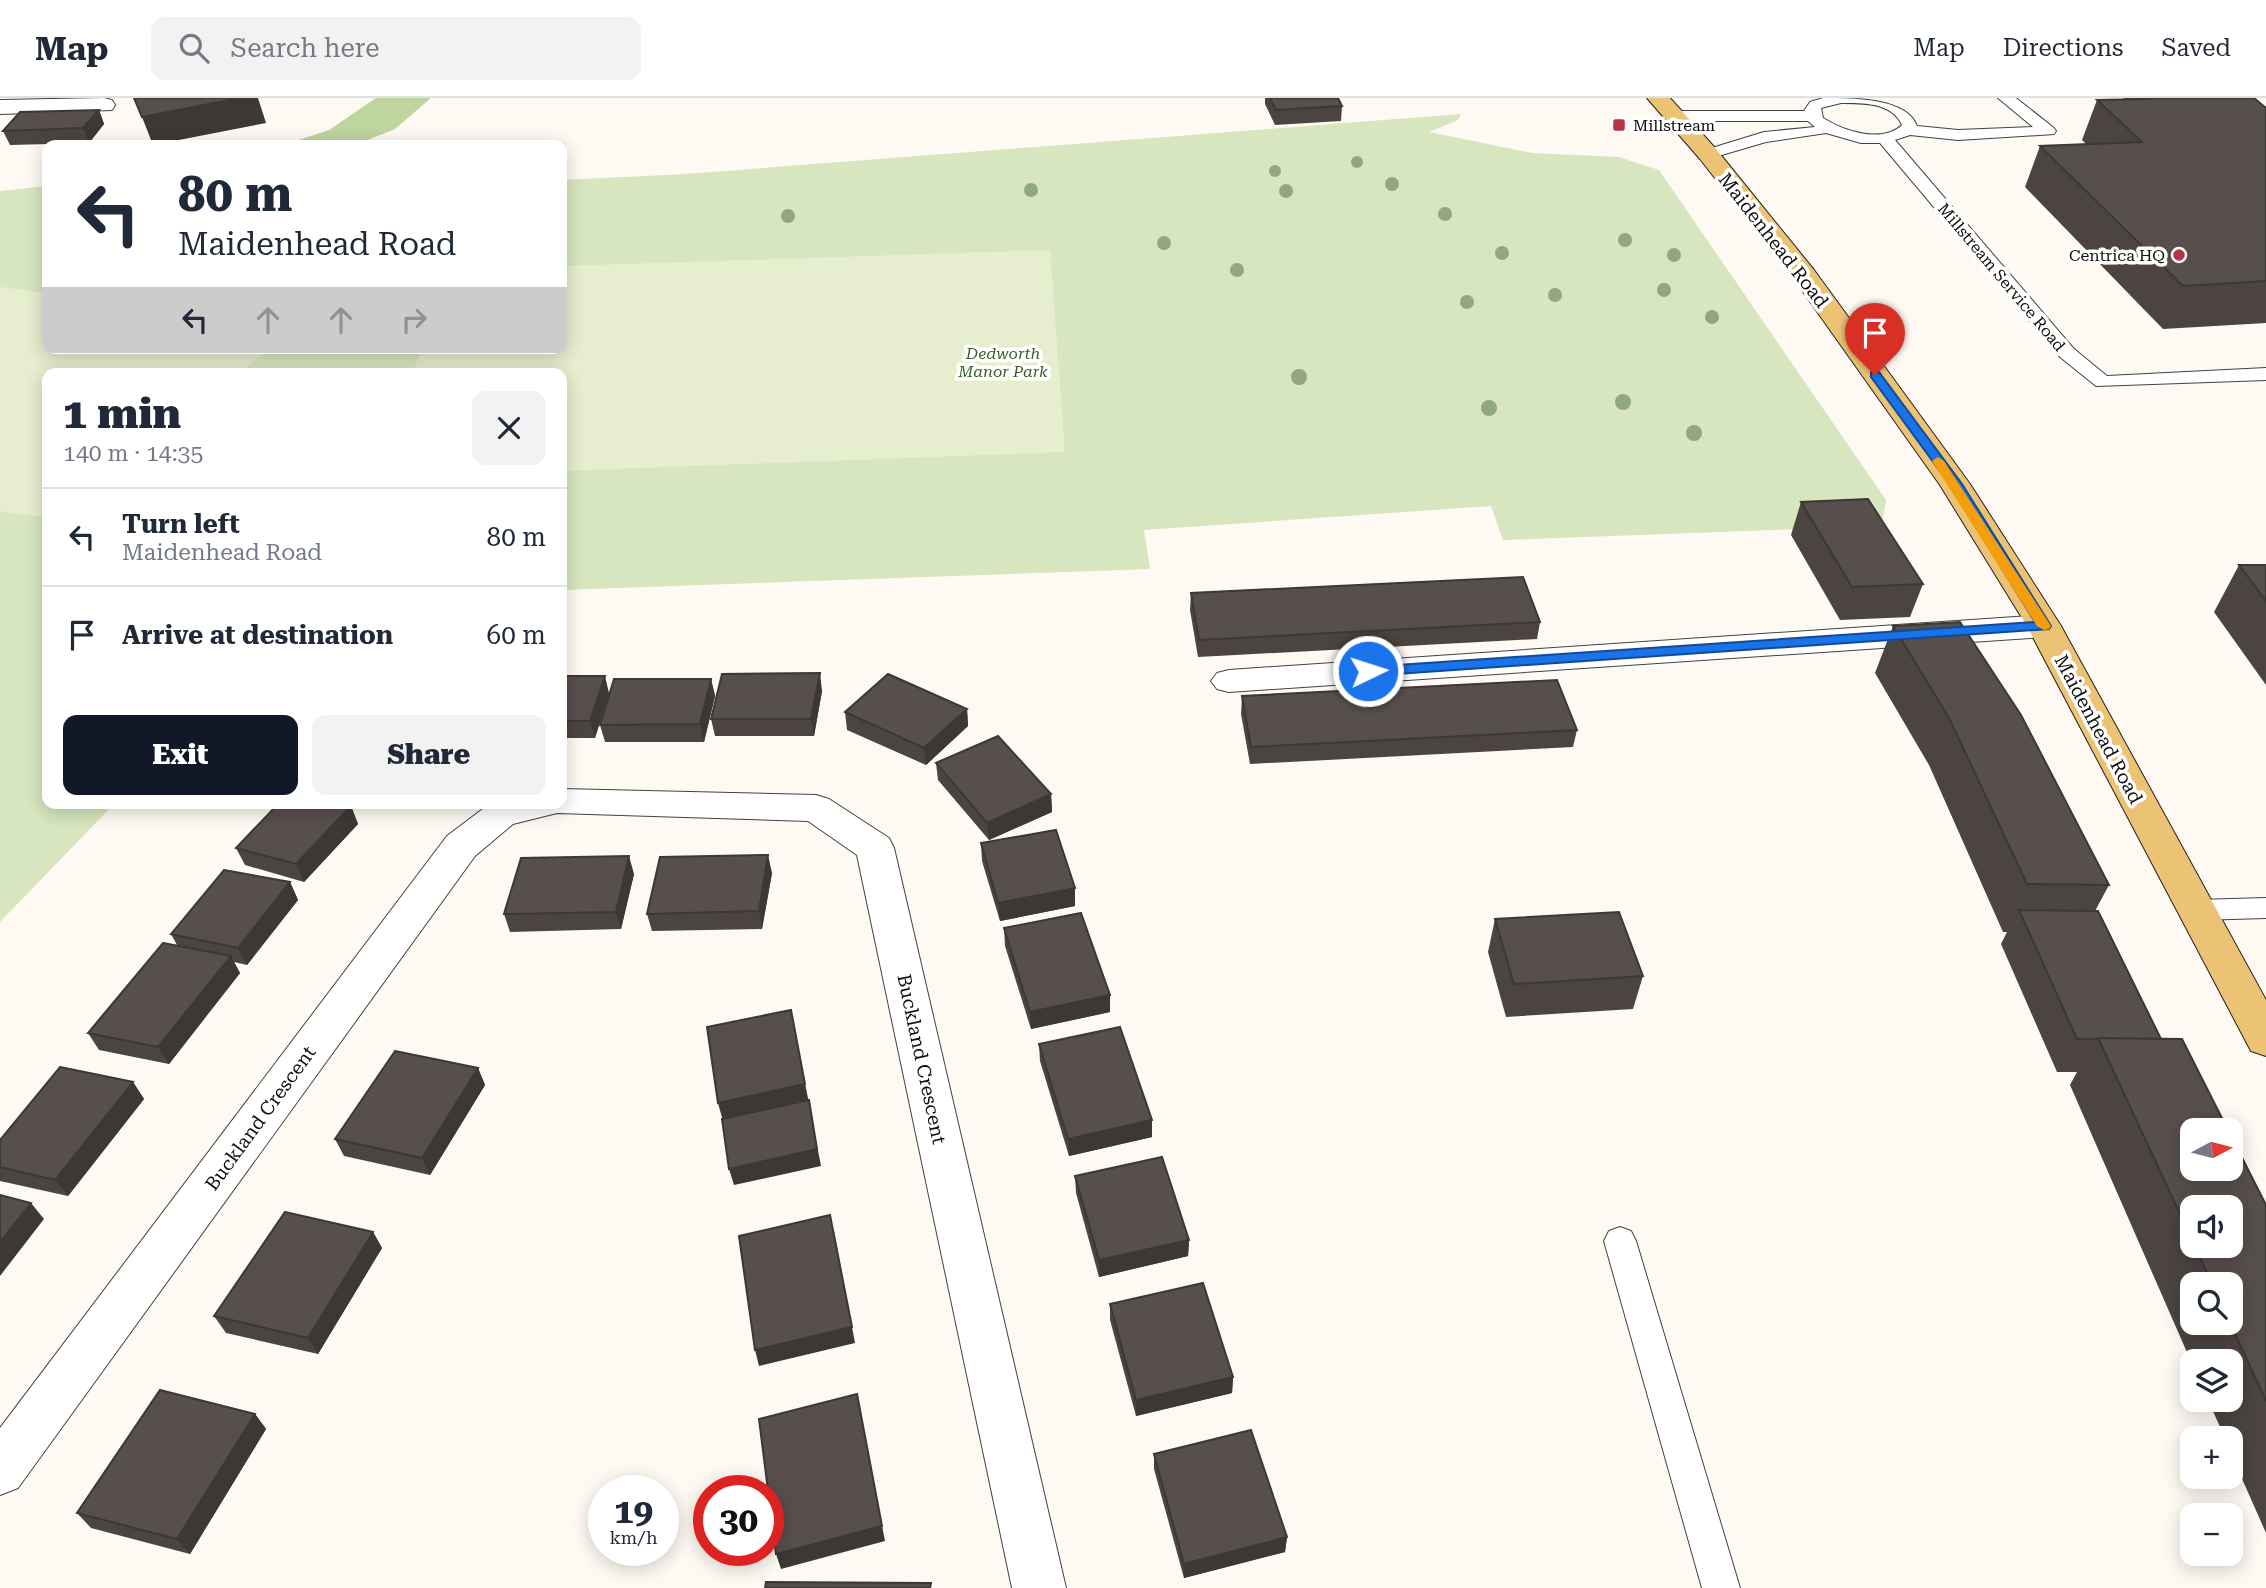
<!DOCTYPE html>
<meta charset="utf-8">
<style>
body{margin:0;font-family:"Roboto Serif",serif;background:#f2f2f3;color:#1f2937;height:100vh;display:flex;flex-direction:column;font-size:26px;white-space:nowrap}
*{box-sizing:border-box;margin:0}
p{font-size:23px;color:#747a83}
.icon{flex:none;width:38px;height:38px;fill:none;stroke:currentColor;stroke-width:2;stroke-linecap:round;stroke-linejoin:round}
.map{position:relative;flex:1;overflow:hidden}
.sheet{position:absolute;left:42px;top:270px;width:525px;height:441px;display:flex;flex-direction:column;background:#fff;border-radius:14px;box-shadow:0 4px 18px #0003}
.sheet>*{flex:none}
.top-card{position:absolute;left:42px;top:42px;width:525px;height:214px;border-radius:14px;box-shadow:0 4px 18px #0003;background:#fff;color:#1f2937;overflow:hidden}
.needle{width:46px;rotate:83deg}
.controls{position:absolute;left:2180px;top:1020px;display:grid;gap:14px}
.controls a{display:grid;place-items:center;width:63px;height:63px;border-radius:14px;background:#fff;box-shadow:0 4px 18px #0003;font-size:35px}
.speed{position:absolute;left:588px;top:1377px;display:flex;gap:14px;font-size:35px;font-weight:700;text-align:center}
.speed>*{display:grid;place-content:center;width:91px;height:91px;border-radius:50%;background:#fff;box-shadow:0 4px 18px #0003;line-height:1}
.speed small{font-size:18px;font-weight:400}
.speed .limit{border:10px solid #d22;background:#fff;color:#111}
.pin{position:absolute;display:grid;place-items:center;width:60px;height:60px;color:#fff;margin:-72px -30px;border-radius:50% 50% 50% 0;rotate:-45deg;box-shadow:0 0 7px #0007}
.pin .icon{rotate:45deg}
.me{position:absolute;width:77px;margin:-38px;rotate:86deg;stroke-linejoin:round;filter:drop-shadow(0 0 5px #0008)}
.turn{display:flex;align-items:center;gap:24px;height:147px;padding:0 21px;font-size:32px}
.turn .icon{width:91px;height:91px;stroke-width:2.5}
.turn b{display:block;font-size:49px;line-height:60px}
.lanes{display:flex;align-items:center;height:66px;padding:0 21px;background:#0003;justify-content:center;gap:35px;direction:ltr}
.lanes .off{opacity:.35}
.round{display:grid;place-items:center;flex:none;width:74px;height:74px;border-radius:14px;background:#f2f2f3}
.summary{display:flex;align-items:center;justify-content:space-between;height:119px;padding:0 21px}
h1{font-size:42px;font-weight:800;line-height:52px}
.cta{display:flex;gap:14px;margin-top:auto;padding:14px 21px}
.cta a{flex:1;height:80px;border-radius:14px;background:#111827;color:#fff;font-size:28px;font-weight:800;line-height:80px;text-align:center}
.cta a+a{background:#f2f2f3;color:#1f2937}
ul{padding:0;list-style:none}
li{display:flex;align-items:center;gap:21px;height:98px;padding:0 21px;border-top:2px solid #e0e1e3}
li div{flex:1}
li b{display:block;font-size:26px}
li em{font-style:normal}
header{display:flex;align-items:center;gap:42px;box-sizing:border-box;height:98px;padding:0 35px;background:#fff;border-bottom:2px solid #e0e1e3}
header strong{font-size:33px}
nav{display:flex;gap:38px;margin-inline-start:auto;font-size:24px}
.search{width:490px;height:63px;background:#f2f2f3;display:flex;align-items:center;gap:18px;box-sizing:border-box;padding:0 24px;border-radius:14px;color:#747a83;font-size:26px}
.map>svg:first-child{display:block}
</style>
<header>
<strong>Map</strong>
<div class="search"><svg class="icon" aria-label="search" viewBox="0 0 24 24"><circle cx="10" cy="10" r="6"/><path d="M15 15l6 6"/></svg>Search here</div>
<nav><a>Map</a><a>Directions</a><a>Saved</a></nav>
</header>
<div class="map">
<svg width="2266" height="1490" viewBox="0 0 2266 1490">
<rect width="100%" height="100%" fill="#fefaf3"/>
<!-- green -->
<path fill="#d7e6be" d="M 1461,16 L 1458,22 L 1429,34 L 1532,55 L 1619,59 L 1659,72 L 1886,402 L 1882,428 L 1503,442 L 1491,408 L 1144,432 L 1150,471 L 562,492 L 562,275 L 47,275 L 47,705 L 115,705 L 0,824 L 0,93 L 47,88 L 47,250 L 562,250 L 562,82 L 686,76 Z"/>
<!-- forest -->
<path fill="#bed59f" d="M 376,0 L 431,0 L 395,31 L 355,47 L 283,47 L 329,32 Z"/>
<!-- pitch -->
<path fill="#e7eecf" d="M 1050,152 L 1065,354 L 562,373 L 562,275 L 412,275 L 423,250 L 562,250 L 562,168 Z
M 0,189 L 47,195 L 47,250 L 269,250 L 241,275 L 47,275 L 47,420 L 0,413 Z"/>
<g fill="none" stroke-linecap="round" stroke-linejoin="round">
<defs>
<path id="lane" d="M 1823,0 C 1853,0 1907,0 1917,28 L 1958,32 L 2033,29 L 1998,0 L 2016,0 L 2054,30 L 2056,33 L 2054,36 L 1958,42 L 1910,37 L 1895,42 L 2074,251 L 2107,278 L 2266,270 L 2266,282 L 2096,288 L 2060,259 L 1880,45 L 1861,45 L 1826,35 L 1766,44 L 1708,61 L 1700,56 L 1702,53 L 1764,34 L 1815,29 L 1808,23 L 1674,23 L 1666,18 L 1674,13 L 1804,13 L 1810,4 ZM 1841,5 C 1862,5 1892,4 1902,27 C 1882,46 1844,33 1823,20 L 1821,10 Z
M 2266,800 L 2266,820 L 2197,822 L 2187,819 L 2183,812 L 2187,805 L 2197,802 Z
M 1620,1129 L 1631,1133 L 1636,1143 L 1740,1490 L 1702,1490 L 1604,1143 L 1609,1133 Z"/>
<path id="street" d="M 104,0 L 112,2 L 115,7 L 112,12 L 0,16 L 0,2 Z
M 2044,517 L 2056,521 L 2061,528 L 2056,535 L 2044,539 L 1229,594 L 1217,591 L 1211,583 L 1217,575 L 1229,572 Z
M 562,691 L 816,697 L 829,701 L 889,740 L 894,750 L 1066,1490 L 1012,1490 L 857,757 L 808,723 L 557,715 L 513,726 L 475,758 L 18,1390 L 0,1397 L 0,1330 L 447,738 L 488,707 L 562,705 Z"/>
<path id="primary" d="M 1647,0 L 1670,0 L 1716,51 L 1814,172 L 1970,386 L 2061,528 L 2266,902 L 2266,958 L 2251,953 L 2027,528 L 1940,387 L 1796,184 L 1700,61 Z"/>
</defs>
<!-- lane casing -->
<use href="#lane" stroke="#424242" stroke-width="2"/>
<!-- street casing -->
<use href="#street" stroke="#424242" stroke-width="2"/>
<!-- primary casing -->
<use href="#primary" stroke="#202020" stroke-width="2"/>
<!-- lane -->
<use href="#lane" fill="#fff" fill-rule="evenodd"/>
<!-- street -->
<use href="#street" fill="#fff" fill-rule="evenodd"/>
<!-- primary -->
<use href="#primary" fill="#ecc274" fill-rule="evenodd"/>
</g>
<!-- trees -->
<g fill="#91a682">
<circle cx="1357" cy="64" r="6"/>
<circle cx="1275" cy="73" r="6"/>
<circle cx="1392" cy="86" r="7"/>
<circle cx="1031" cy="92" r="7"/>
<circle cx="1286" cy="93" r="7"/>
<circle cx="1445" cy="116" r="7"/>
<circle cx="788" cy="118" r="7"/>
<circle cx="1625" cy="142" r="7"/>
<circle cx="1164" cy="145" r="7"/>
<circle cx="1502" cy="155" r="7"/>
<circle cx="1674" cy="157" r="7"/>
<circle cx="1237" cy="172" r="7"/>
<circle cx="1664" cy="192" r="7"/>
<circle cx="1555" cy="197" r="7"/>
<circle cx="1467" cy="204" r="7"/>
<circle cx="1712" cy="219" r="7"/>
<circle cx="1299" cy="279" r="8"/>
<circle cx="1623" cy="304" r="8"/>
<circle cx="1489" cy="310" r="8"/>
<circle cx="1694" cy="335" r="8"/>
</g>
<!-- wall -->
<path fill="#4b4441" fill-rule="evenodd" d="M 1265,0 L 1338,0 L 1342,8 L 1341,23 L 1275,27 L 1265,6 Z
M 2123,0 L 2254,0 L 2266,10 L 2266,225 L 2163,231 L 2025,89 L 2040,48 L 2086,46 L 2082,42 L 2097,2 L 2125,2 Z
M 99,12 L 104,26 L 89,45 L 10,47 L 3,33 Z
M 1801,404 L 1923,486 L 1910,519 L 1840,522 L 1791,437 Z
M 2239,467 L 2266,467 L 2266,587 L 2214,514 Z
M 1191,495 L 1540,524 L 1537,541 L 1198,559 L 1190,512 Z
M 1893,528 L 2109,787 L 2095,813 L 2161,941 L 2266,1107 L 2266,1435 L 2231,1356 L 2231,1340 L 2225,1340 L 2208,1302 L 2231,1302 L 2231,1264 L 2193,1264 L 2193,1268 L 2070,987 L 2077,974 L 2057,974 L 2001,846 L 2007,834 L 2003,834 L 1929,667 L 1875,575 ZM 2193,1110 L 2231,1148 L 2193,1148 ZM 2193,1186 L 2231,1186 L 2231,1225 L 2193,1225 Z
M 562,578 L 609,595 L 595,640 L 562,640 Z
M 711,581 L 715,598 L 704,644 L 605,644 L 600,627 Z
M 822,593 L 814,638 L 715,638 L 711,621 Z
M 1242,598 L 1577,632 L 1573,649 L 1250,666 L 1241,616 Z
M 967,611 L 968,628 L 926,667 L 847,632 L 845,614 Z
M 936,665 L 1051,696 L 1052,714 L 989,742 L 938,682 Z
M 351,708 L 358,726 L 304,784 L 245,767 L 236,750 Z
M 981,745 L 1075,808 L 1000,823 L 982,763 Z
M 772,775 L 762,831 L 652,833 L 647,816 Z
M 634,776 L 621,831 L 510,834 L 504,816 Z
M 290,784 L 298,802 L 247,867 L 234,864 L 240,875 L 169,966 L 99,952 L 88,935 L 177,847 L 171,836 Z
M 1495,821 L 1643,878 L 1633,911 L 1506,919 L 1488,854 Z
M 1004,830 L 1110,897 L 1110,914 L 1031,931 L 1005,848 Z
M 1039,946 L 1152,1039 L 1069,1058 L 1040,963 Z
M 478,970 L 485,987 L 430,1077 L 344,1058 L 335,1041 Z
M 133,984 L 144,1001 L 68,1098 L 0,1083 L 0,1042 Z
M 1075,1078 L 1189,1142 L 1188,1158 L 1099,1179 L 1076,1095 Z
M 373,1134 L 382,1150 L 318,1256 L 226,1235 L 214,1218 Z
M 1110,1206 L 1233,1279 L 1232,1295 L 1136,1318 L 1110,1222 Z
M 255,1316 L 266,1331 L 190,1456 L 91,1430 L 77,1415 Z
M 1154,1356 L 1287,1439 L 1285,1454 L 1184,1480 L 1154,1371 Z"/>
<!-- shaded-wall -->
<path fill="#3d3735" d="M 240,0 L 258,0 L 266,25 L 153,47 L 142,19 Z
M 99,12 L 104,26 L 89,45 L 83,30 Z
M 820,575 L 822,593 L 814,638 L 811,621 Z
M 605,578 L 609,595 L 595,640 L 590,623 Z
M 711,581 L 715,598 L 704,644 L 700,626 Z
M 967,611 L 968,628 L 926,667 L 924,650 Z
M 1051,696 L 1052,714 L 989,742 L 987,725 Z
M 351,708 L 358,726 L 304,784 L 296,766 Z
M 768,757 L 772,775 L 762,831 L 759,813 Z
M 629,758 L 634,776 L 621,831 L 616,814 Z
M 290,784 L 298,802 L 247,867 L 238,850 Z
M 1075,790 L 1075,808 L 1000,823 L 998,805 Z
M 231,858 L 240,875 L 169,966 L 158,949 Z
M 1110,897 L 1110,914 L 1031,931 L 1030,914 Z
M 791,912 L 821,1068 L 734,1087 L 729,1071 L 727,1038 L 718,1005 Z
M 478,970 L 485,987 L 430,1077 L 422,1060 Z
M 133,984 L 144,1001 L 68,1098 L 55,1082 Z
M 1152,1022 L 1152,1039 L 1069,1058 L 1068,1041 Z
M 31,1105 L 44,1121 L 0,1178 L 0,1144 Z
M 834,1133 L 855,1245 L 759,1268 L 755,1252 Z
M 373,1134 L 382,1150 L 318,1256 L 308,1240 Z
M 1189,1142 L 1188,1158 L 1099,1179 L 1099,1162 Z
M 1233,1279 L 1232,1295 L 1136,1318 L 1136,1302 Z
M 857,1296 L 885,1443 L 781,1471 L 776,1456 Z
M 255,1316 L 266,1331 L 190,1456 L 177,1441 Z
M 1287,1439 L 1285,1454 L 1184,1480 L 1184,1466 Z"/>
<!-- building -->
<path fill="#574f4c" stroke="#3d3735" stroke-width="2" d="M 134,0 L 240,0 L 142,19 Z
M 1270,0 L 1338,0 L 1342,8 L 1276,12 Z
M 2150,0 L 2254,0 L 2266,10 L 2266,183 L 2183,188 L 2040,48 L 2142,44 L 2097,2 L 2151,1 Z
M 99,12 L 83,30 L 3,33 L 20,14 Z
M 1868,401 L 1923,486 L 1852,489 L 1801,404 Z
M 2239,467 L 2266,467 L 2266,503 Z
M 1523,479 L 1540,524 L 1199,542 L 1191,495 Z
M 1960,524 L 2021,617 L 2109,787 L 2027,786 L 1949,620 L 1893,528 Z
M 820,575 L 811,621 L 711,621 L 722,576 Z
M 888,576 L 967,611 L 924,650 L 845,614 Z
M 562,578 L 605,578 L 590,623 L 562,623 Z
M 614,581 L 711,581 L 700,626 L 600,627 Z
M 1557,582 L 1577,632 L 1251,649 L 1242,598 Z
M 998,638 L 1051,696 L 987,725 L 936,665 Z
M 279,705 L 339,705 L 351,708 L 296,766 L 236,750 Z
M 1056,732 L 1075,790 L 998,805 L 981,745 Z
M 768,757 L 759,813 L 647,816 L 660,759 Z
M 629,758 L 616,814 L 504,816 L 521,760 Z
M 224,772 L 290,784 L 238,850 L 171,836 Z
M 2019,812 L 2098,813 L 2161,941 L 2098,940 L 2097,941 L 2077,941 Z
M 1619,814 L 1643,878 L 1514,886 L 1495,821 Z
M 1081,815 L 1110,897 L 1030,914 L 1004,830 Z
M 163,845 L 231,858 L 158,949 L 88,935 Z
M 791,912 L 805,986 L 718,1005 L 707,929 Z
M 1120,929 L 1152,1022 L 1068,1041 L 1039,946 Z
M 2098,940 L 2182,941 L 2228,1032 L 2193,1032 L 2193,1071 L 2231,1071 L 2231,1038 L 2266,1107 L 2266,1303 L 2230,1225 L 2231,1225 L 2231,1186 L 2212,1186 L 2195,1148 L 2231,1148 L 2231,1110 L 2193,1110 L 2193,1144 Z
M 395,953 L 478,970 L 422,1060 L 335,1041 Z
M 60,969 L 133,984 L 55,1082 L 0,1069 L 0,1042 Z
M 809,1002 L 817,1051 L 729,1071 L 722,1021 Z
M 1162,1059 L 1189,1142 L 1099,1162 L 1075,1078 Z
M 0,1097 L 31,1105 L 0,1144 Z
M 285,1114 L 373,1134 L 308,1240 L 214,1218 Z
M 830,1117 L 852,1229 L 755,1252 L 739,1138 Z
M 1203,1185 L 1233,1279 L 1136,1302 L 1110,1206 Z
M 160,1292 L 255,1316 L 177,1441 L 77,1415 Z
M 857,1296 L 882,1428 L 776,1456 L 759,1321 Z
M 1251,1332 L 1287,1439 L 1184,1466 L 1154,1356 Z
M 766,1484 L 931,1485 L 930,1490 L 765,1490 Z"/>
<!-- route -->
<path fill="#1a73e8" stroke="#114b97" stroke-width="2" d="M 1871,274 L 1879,274 L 1962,386 L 2051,528 L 2049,531 L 1368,578 L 1361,573 L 1368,569 L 2035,524 L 1950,387 L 1871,279 Z"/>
<!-- slow -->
<path fill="#f59e0b" d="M 1938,359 L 1944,363 L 2051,528 L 2049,531 L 2044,532 L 2037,528 L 1932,363 Z"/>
<!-- markers -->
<g fill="#b43347" stroke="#fff" stroke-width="2.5">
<rect x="1612" y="20" width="14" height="14" rx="3.5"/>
<circle cx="2179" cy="157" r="7"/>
</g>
<g text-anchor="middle" stroke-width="7" stroke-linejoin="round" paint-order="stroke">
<!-- far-poi labels -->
<g font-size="16" fill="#0f0f0f" stroke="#fff" text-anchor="start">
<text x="1633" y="33">Millstream</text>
<text x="2165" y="163" text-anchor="end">Centrica HQ</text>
</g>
<!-- far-street labels -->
<g font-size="16" fill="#0f0f0f" stroke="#fff">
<text transform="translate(2002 179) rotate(50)" y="6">Millstream Service Road</text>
</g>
<!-- far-park labels -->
<g font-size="16" font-style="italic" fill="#386225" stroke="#fff">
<text x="1003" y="261">Dedworth<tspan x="1003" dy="18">Manor Park</tspan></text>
</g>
<!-- street labels -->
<g font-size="19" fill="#0f0f0f" stroke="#fff">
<text transform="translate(1774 142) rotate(52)" y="7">Maidenhead Road</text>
<text transform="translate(2099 631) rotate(62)" y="7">Maidenhead Road</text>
<text transform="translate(922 961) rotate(78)" y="7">Buckland Crescent</text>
<text transform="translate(260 1020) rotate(-54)" y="7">Buckland Crescent</text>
</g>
</g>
</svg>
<div class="controls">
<a><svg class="needle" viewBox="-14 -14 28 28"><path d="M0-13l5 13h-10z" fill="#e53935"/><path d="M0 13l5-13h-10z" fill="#747a83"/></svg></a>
<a><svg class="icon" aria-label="sound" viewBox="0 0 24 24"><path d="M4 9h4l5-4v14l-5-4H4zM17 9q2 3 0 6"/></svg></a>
<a><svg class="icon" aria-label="search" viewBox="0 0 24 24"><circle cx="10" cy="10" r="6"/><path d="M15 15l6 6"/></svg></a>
<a><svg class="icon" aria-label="layers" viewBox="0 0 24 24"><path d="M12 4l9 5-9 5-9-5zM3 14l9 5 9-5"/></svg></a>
<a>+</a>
<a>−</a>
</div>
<div class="speed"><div>19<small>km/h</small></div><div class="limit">30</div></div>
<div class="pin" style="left:1875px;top:277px;background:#d93025"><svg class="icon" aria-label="arrive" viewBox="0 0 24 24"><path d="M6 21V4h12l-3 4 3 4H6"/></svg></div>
<svg class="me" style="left:1368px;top:573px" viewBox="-20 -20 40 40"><circle r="17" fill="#1a73e8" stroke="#fff" stroke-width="3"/><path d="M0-11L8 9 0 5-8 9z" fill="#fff"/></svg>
<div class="top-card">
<div class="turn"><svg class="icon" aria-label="left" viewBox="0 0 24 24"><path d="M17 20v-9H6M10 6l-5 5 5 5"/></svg><div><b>80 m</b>Maidenhead Road</div></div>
<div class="lanes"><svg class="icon" aria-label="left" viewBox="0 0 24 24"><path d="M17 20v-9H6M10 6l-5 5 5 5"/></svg><svg class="icon off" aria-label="ahead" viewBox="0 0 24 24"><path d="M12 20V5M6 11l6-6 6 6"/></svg><svg class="icon off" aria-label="ahead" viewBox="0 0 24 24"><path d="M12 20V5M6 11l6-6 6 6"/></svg><svg class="icon off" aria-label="right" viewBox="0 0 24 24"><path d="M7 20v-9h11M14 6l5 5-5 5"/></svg></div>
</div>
<section class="sheet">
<div class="summary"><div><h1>1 min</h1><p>140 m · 14:35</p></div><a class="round"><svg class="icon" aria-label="close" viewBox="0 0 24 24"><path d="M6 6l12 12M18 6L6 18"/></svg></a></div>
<ul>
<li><svg class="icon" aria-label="left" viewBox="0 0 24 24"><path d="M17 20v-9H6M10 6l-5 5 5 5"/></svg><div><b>Turn left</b><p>Maidenhead Road</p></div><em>80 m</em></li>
<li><svg class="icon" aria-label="arrive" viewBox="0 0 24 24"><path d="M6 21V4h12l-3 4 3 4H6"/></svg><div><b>Arrive at destination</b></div><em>60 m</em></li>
</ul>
<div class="cta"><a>Exit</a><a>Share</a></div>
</section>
</div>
